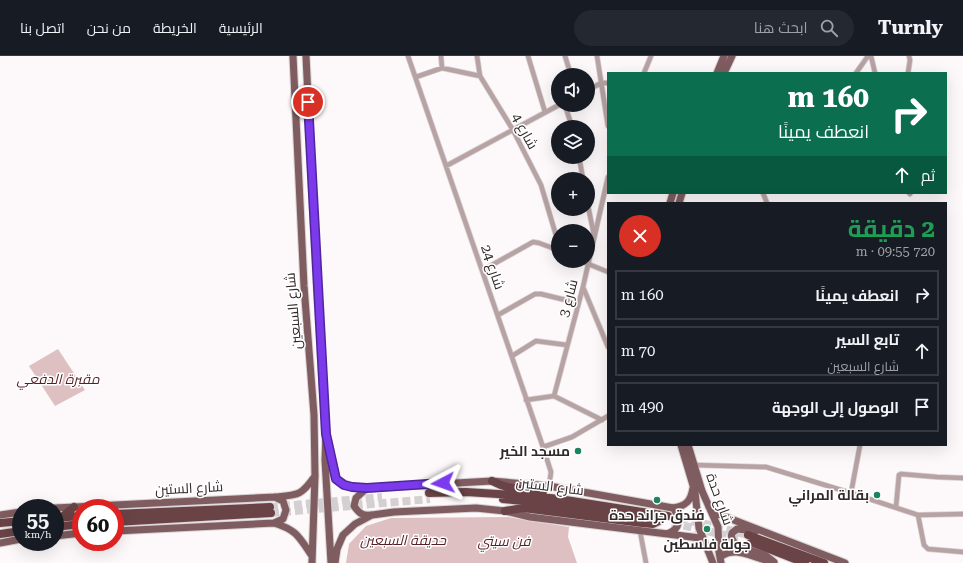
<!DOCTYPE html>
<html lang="ar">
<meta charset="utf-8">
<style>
body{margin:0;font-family:"Roboto Serif",Cairo,serif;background:#242831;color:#f1f3f6;direction:rtl;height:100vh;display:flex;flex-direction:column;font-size:15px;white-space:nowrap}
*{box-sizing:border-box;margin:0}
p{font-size:13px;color:#9ea1a6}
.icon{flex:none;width:22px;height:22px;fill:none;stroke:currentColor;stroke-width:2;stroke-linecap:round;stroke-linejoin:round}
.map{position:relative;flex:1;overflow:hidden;direction:ltr}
.sheet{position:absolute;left:607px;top:146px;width:340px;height:244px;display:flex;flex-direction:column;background:#171b24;border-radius:0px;box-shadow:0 4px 16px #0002;direction:rtl}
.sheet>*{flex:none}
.guide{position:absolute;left:607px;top:16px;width:340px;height:122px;border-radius:0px;box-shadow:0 4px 16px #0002;direction:rtl;background:#0b6e4f;color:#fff;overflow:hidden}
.buttons{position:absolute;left:551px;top:12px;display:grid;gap:8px}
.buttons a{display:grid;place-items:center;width:44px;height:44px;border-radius:50%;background:#171b24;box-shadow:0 4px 16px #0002;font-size:20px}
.speed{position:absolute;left:12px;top:443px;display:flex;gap:8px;font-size:20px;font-weight:700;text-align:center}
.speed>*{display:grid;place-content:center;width:52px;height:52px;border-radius:50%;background:#171b24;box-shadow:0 4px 16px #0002;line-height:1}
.speed small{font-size:10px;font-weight:400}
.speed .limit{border:6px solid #d22;background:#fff;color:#111}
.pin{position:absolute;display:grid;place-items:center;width:34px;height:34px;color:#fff;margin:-17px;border:2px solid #fff;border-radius:50%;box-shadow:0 1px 4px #0007}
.me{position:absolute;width:44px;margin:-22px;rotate:266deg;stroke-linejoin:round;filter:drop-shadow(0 0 3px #0008)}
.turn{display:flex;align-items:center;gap:14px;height:84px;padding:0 12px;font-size:18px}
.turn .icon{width:52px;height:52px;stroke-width:2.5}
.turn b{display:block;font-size:28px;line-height:34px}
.then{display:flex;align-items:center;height:38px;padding:0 12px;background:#0003;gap:8px;font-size:15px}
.round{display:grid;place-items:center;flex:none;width:42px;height:42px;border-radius:21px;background:#242831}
.overview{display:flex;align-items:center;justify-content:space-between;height:68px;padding:0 12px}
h1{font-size:24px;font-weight:700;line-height:30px;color:#1e9e55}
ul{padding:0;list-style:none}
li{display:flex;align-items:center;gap:12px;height:50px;margin:0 8px 6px;padding:0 4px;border:2px solid #363941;border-radius:0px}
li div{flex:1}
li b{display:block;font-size:15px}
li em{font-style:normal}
header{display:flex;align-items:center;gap:24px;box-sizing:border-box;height:56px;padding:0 20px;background:#171b24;border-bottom:1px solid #363941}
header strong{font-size:19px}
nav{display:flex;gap:22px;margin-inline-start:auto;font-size:14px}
.search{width:280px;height:36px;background:#242831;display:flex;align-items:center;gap:10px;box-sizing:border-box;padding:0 14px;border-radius:22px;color:#9ea1a6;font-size:15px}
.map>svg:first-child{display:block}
</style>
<header>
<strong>Turnly</strong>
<div class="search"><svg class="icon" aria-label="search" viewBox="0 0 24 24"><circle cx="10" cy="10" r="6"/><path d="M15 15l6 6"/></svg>ابحث هنا</div>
<nav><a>الرئيسية</a><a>الخريطة</a><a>من نحن</a><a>اتصل بنا</a></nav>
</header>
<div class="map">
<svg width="963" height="507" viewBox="0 0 963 507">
<rect width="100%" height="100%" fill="#fdf8f9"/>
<!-- green -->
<path fill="#dec0c2" d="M 58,293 L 85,334 L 55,350 L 29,310 Z
M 508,461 L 569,471 L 568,481 L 577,507 L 346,507 L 349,488 L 366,470 L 391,462 Z"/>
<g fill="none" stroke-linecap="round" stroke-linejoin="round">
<!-- highway-tunnel -->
<path stroke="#d4cfd0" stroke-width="8" stroke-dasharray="8 4" stroke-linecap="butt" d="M 270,451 L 382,441
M 271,457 L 430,443
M 668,460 L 710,469 L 748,479
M 672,467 L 738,482"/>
<defs>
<path id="street" d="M 408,0 L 543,391 L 551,416 L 549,430
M 441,0 L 442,12
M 477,0 L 480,20 L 513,74 L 541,129 L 558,186
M 528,0 L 545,56
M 565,0 L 571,19
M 597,0 L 608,70
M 871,0 L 875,17
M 644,17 L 651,0
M 856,17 L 868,0
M 908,17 L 910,4 L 909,0
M 416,21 L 442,12 L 480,20
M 588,34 L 601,27 L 608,27
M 565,49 L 572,71
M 579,101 L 583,123
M 446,110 L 559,49
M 763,137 L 767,147
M 909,137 L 910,138
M 588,150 L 594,179
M 581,205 L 608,216
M 483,214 L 533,186 L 539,187 L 558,194
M 583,231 L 608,291
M 498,259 L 535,238 L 541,238 L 578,247
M 512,300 L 536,285 L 567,289
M 554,340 L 583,231 L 608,121
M 554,340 L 602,364
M 526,344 L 554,340
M 543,391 L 572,381 L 608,360
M 694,409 L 766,411 L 851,437 L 918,459 L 924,489 L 928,493 L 963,496
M 851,437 L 860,389
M 896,451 L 899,419 L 901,418 L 937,421 L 963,422
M 918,459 L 963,458
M 640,475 L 646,507"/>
<path id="primary" d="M 293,0 L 304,230 L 314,359 L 315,420 L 312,507
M 306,0 L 317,229 L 326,378 L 325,404 L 331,507
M 717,17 L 724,0
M 724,17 L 732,0
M 670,147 L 673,137
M 679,147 L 682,137
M 681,389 L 695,436 L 699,472 L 713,507
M 688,389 L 702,435 L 718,471 L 719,496 L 721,507
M 329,390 L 336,423 C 347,431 353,431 367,432 L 492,425 L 549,430 L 673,452 C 686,450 691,445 693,432
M 367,432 L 356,442 L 354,450 C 359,457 362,460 371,459
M 709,451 L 717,457 L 726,461 L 845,507
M 55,452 L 275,441 C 298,439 301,440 315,420
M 0,459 L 21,456
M 274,467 L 283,463 L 286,454 L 283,445 L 275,441
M 115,475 L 274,467 C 297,474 299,481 312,500
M 756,475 L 737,473 L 732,477 C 730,483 734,487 739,490 L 765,499 L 774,506
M 667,478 C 681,473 681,462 673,452
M 55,480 L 81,477
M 0,487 L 21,483
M 720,501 C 736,489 752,502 770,505
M 335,507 L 337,493 L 343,479 L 355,468 L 372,459 L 394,456 L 476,452 L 505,455 L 530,461 L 700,482 L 703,485"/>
<path id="highway" d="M 492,425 C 508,434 525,433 543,436
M 429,437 L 466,436 L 530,440 L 559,443 L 668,460
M 503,443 L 559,449 L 646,462
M 505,455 L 523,452 L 642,467 L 653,468 L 661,464
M 115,458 L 270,451
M 62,461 L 74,451
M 55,462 L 81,460
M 115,466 L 271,457
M 0,467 L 21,465
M 55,471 L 81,468
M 0,478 L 21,475
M 748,479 L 824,507
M 751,486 L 805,507"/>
</defs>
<!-- street casing -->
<use href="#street" stroke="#d8d3d4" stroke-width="6"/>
<!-- primary casing -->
<use href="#primary" stroke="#d8d3d4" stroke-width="9"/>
<!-- highway casing -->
<use href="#highway" stroke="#d8d3d4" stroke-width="10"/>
<!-- street -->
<use href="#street" stroke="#b8a3a4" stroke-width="4.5"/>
<!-- primary -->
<use href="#primary" stroke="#7f5c5f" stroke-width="7"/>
<!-- highway -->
<use href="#highway" stroke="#6a4346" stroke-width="8"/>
</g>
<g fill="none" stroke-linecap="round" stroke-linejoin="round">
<defs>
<path id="route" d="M 308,46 L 326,378 L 336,423 L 344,429 L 352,431 L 367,432 L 443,427"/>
</defs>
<!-- route casing -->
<use href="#route" stroke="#51269a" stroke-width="10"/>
<!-- route -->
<use href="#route" stroke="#7c3aed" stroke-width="7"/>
</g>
<!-- markers -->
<g fill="#1c845f" stroke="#fff" stroke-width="1.5">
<circle cx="578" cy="395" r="4"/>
<circle cx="877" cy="439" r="4"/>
<circle cx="657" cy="444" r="4"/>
<circle cx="707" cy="473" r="4"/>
</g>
<g text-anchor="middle" stroke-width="3" stroke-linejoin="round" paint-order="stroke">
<!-- street labels -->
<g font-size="14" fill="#322a2a" stroke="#fff">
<text transform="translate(525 75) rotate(61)" y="5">شارع 4</text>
<text transform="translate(493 211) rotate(71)" y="5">شارع 24</text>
<text transform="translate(568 242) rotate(-75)" y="5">شارع 3</text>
<text transform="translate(293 255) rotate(-95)" y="5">شارع السبعين</text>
<text transform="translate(550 430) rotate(7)" y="5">شارع الستين</text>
<text transform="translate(189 432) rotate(-3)" y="5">شارع الستين</text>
<text transform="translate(720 443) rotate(70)" y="5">شارع حدة</text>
</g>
<!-- park labels -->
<g font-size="14" font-style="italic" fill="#561e26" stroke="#fff">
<text x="58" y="328">مقبرة الدفعي</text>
<text x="403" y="489">حديقة السبعين</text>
<text x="504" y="490">فن سيتي</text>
</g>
<!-- poi labels -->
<g font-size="14" font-weight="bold" fill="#322a2a" stroke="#fff" text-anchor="end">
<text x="570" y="400">مسجد الخير</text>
<text x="869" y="444">بقالة المراني</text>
<text x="657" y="464" text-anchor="middle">فندق جراند حدة</text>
<text x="707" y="493" text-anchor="middle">جولة فلسطين</text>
</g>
</g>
</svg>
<div class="buttons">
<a><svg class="icon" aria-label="sound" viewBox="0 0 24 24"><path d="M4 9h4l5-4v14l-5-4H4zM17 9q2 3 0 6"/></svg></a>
<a><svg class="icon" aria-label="layers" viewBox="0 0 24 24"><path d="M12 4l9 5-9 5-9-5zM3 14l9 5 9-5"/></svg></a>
<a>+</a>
<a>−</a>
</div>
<div class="speed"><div>55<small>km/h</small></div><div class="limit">60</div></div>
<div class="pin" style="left:308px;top:46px;background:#d93025"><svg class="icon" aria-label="arrive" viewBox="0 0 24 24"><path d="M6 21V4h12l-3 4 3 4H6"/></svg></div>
<svg class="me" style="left:443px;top:427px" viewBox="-20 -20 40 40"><path d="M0-17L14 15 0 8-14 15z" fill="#7c3aed" stroke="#fff" stroke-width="4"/></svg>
<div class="guide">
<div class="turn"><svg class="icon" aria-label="right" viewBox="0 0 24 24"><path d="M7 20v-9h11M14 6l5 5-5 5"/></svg><div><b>160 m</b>انعطف يمينًا</div></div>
<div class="then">ثم<svg class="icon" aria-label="ahead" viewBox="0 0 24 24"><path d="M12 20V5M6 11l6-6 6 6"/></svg></div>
</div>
<section class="sheet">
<div class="overview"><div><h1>2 دقيقة</h1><p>720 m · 09:55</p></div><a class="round" style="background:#d93025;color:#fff"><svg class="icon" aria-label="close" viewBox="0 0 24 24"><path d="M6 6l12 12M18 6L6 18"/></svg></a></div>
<ul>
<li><svg class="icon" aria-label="right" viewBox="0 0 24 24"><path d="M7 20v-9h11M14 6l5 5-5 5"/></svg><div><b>انعطف يمينًا</b></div><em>160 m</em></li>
<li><svg class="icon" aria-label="ahead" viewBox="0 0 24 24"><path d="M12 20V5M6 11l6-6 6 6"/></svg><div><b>تابع السير</b><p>شارع السبعين</p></div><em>70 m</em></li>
<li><svg class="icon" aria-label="arrive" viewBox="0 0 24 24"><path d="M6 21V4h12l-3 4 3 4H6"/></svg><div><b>الوصول إلى الوجهة</b></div><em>490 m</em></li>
</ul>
</section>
</div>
